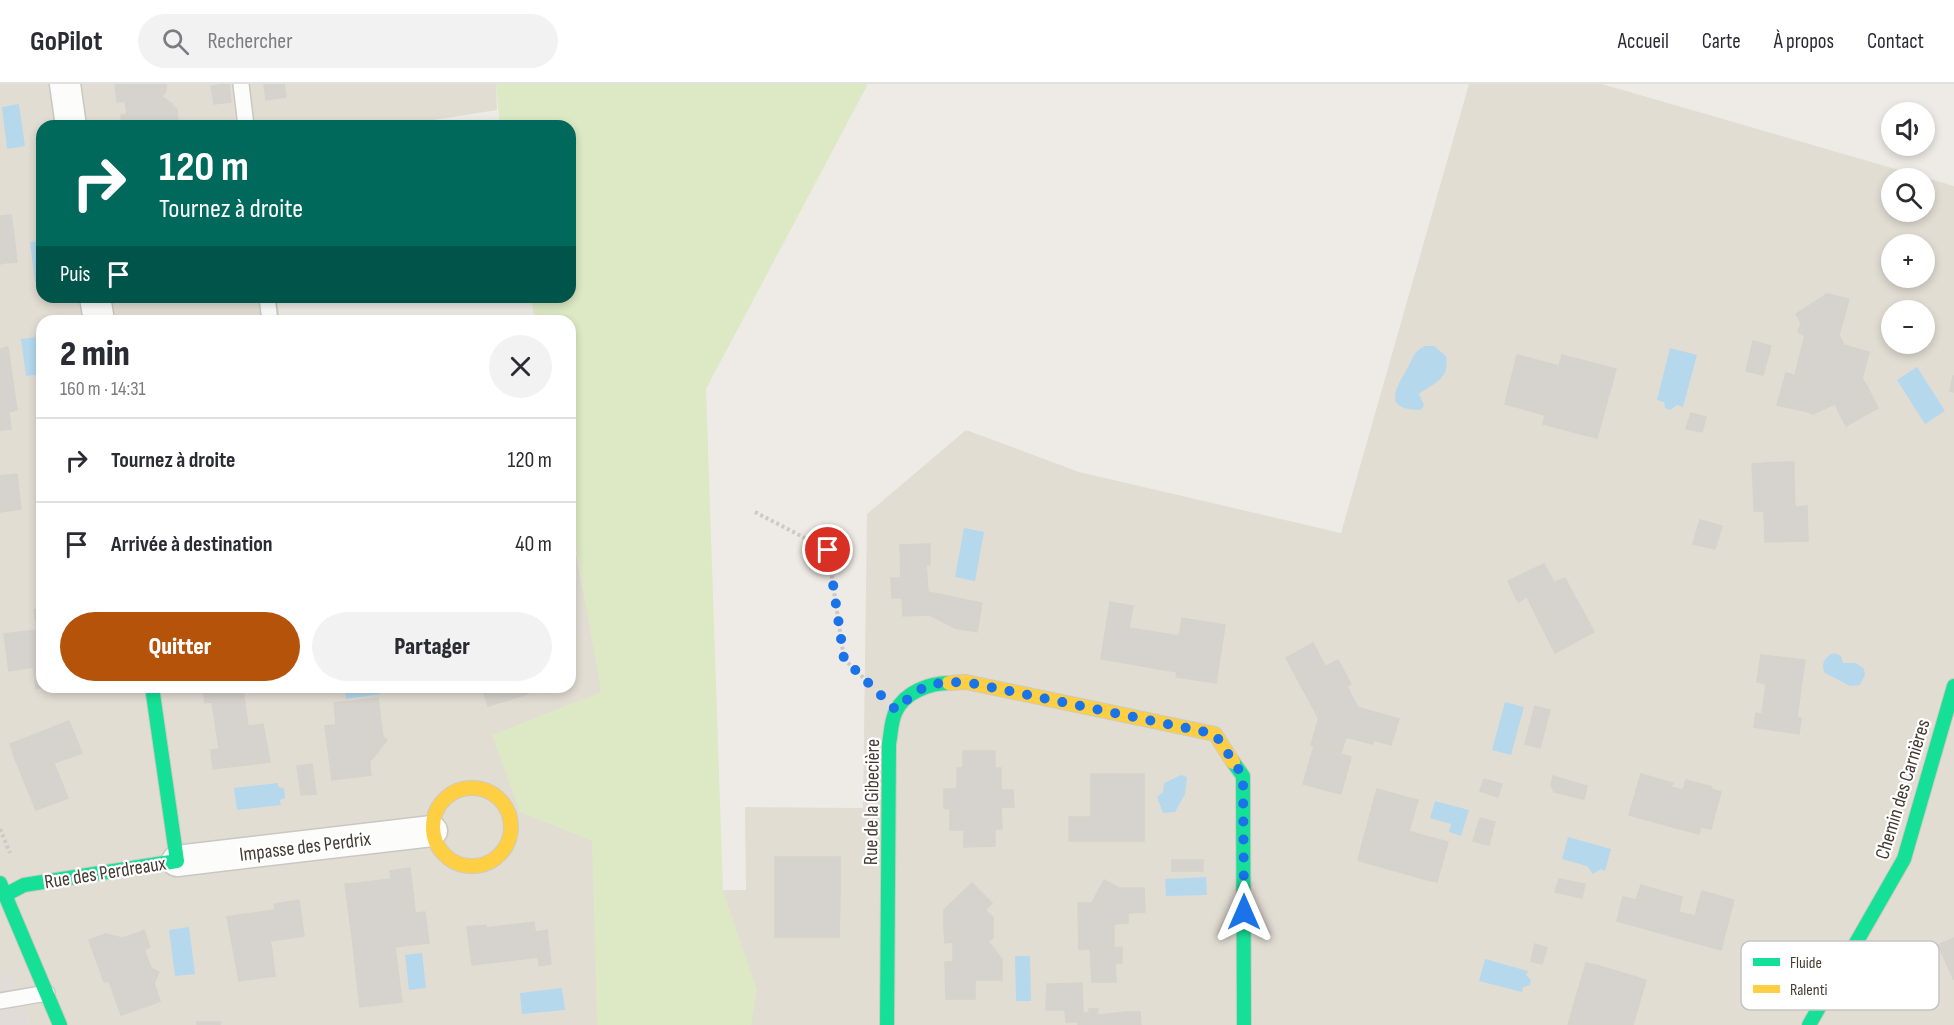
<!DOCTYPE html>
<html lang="fr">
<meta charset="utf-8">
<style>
body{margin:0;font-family:"Sofia Sans Condensed",sans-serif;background:#f2f2f3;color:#2b2b33;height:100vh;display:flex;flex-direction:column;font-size:22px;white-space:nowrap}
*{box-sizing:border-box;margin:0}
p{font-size:20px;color:#7c7c81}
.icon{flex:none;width:33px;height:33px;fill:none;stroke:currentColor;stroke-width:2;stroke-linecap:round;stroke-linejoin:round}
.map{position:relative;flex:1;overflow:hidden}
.side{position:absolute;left:36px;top:231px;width:540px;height:378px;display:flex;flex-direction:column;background:#fff;border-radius:18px;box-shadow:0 3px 9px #0003}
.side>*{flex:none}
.top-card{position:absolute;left:36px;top:36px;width:540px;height:183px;border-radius:18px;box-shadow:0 3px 9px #0003;background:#00695c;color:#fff;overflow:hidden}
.fabs{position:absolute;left:1881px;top:18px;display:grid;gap:12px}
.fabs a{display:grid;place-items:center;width:54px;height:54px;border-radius:50%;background:#fff;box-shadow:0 3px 9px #0003;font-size:30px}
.pin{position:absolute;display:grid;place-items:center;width:51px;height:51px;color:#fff;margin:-26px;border:3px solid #fff;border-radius:50%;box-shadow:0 2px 6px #0007}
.me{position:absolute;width:66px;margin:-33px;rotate:0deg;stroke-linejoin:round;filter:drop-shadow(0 0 4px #0008)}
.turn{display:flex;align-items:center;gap:21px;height:126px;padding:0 24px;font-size:27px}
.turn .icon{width:78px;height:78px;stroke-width:2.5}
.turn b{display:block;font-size:42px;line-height:51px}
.then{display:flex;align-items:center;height:57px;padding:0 24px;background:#0003;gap:12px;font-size:22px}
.round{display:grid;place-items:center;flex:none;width:63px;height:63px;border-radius:32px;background:#f2f2f3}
.summary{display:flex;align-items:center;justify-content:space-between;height:102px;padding:0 24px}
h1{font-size:36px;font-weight:800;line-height:45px}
.action{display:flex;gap:12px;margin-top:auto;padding:12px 24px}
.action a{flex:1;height:69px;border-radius:36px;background:#b45309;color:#fff;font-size:24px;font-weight:800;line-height:69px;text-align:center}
.action a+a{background:#f2f2f3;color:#2b2b33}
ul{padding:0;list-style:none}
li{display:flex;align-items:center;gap:18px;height:84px;padding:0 24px;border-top:2px solid #e1e1e2}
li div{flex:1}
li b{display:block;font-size:22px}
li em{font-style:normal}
header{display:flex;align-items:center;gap:36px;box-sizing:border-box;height:84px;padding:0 30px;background:#fff;border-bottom:2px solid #e1e1e2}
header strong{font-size:28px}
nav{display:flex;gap:33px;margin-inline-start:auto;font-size:21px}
.search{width:420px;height:54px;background:#f2f2f3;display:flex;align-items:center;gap:15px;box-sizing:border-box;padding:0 21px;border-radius:33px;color:#7c7c81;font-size:22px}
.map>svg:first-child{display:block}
</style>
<header>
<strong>GoPilot</strong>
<div class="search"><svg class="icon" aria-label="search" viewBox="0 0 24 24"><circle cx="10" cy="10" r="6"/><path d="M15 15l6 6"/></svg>Rechercher</div>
<nav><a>Accueil</a><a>Carte</a><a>À propos</a><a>Contact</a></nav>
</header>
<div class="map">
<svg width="1954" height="941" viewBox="0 0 1954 941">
<rect width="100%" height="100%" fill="#eeebe6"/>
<!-- residential -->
<path fill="#e2ddd3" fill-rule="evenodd" d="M 0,0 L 496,0 L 497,26 L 395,42 L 42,42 L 42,213 L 277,213 L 280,237 L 42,237 L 42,603 L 570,603 L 570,437 L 641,807 L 746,806 L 745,723 L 863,724 L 867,430 L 966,346 L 1079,388 L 1341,449 L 1469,0 L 1602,0 L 1954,102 L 1954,941 L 30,941 L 7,887 L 0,887 ZM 1892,94 L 1924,94 L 1924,128 L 1892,128 ZM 1892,160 L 1924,160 L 1924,194 L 1892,194 ZM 1892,226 L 1924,226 L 1924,260 L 1892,260 Z"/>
<!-- industrial -->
<path fill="#e1dcd7" d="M 0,887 L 7,887 L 30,941 L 0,941 Z"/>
<!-- green -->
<path fill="#dce9c4" d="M 496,0 L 868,0 L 706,305 L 723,807 L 757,906 L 751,941 L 597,941 L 592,757 L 520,728 L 492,651 L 601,608 L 570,430 L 570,237 L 535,237 L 531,213 L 570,213 L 570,42 L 500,42 Z"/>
<!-- water -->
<path fill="#b5d8ed" d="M 19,20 L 25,62 L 7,65 L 2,23 Z
M 42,157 L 42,197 L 35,198 L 30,158 Z
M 38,253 L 42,290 L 26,292 L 21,255 Z
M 1425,262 L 1434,262 L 1446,272 C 1450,295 1435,298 1419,310 L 1424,321 L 1421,326 C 1386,326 1392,310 1406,287 C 1413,276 1412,268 1425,262 Z
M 1670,264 L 1697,271 L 1683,323 L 1677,321 L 1670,326 L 1665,324 L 1664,318 L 1657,316 Z
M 1917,283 L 1945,327 L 1925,340 L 1897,296 Z
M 964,444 L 984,448 L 975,497 L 955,493 Z
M 1834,569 L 1841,572 L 1843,579 L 1856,579 L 1864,585 L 1865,591 L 1860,601 L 1850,602 L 1825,589 C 1820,581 1825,572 1834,569 Z
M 344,603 L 380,603 L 381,610 L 346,615 Z
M 1505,618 L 1524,623 L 1511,671 L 1492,666 Z
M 1181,691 L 1187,693 L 1185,710 L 1175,728 L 1163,729 L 1157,713 L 1163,708 L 1164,699 Z
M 278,699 L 278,703 L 284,704 L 285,714 L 280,716 L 281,721 L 237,726 L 234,704 Z
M 1435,717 L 1469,726 L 1461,752 L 1449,748 L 1451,740 L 1430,734 Z
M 1568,753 L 1611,765 L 1605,787 L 1601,785 L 1593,790 L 1587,782 L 1562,775 Z
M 1206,793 L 1207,811 L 1166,812 L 1165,795 Z
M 189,843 L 195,890 L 175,892 L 169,846 Z
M 422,869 L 426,904 L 409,906 L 405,871 Z
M 1015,872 L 1030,872 L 1031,917 L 1016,917 Z
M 1485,875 L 1528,887 L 1526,891 L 1531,896 L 1530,901 L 1523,903 L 1522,908 L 1479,897 Z
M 562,904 L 565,926 L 522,930 L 520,909 Z"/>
<!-- building -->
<path fill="#d6d2cd" stroke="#d6d2cc" stroke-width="1.5" d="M 115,0 L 123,0 L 125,17 L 117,18 Z
M 123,0 L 160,0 L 161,12 L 172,20 L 162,33 L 163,42 L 122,42 L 121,31 L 127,30 Z
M 160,0 L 166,0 L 166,7 L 162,12 Z
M 229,0 L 231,18 L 214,20 L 211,2 Z
M 264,0 L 284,0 L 286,13 L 266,16 Z
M 171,21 L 177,25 L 178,42 L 163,42 L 162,33 Z
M 11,131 L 14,152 L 2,154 L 5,179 L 0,180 L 0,132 Z
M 14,152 L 17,178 L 5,179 L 2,154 Z
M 1827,210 L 1849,215 L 1839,251 L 1844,261 L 1869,268 L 1862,295 L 1868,304 L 1867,313 L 1853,324 L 1851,332 L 1843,336 L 1824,299 L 1795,291 L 1805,251 L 1798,248 L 1801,239 L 1796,230 Z
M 1753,257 L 1771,262 L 1763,291 L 1746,287 Z
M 8,263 L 17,326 L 9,328 L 7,309 L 0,310 L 0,289 L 3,285 L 1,265 Z
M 0,265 L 3,285 L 0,289 Z
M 1517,271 L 1559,282 L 1562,271 L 1616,285 L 1597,354 L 1543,340 L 1545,331 L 1505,320 Z
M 1786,289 L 1814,296 L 1805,327 L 1777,321 Z
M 1953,292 L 1954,292 L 1954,308 L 1950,307 Z
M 1814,296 L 1824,299 L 1835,320 L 1813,330 L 1805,327 Z
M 1868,304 L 1878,324 L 1846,342 L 1843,336 L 1851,332 L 1853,324 L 1867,313 Z
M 7,309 L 11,345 L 0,346 L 0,310 Z
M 1691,329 L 1706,333 L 1702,348 L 1686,345 Z
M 1786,378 L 1794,378 L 1794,398 L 1786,399 Z
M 1786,378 L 1786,399 L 1794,398 L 1795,423 L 1801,423 L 1803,457 L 1765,458 L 1764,427 L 1754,427 L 1753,399 L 1766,399 L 1765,379 Z
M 1765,379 L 1766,399 L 1753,399 L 1752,380 Z
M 17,390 L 20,418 L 0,421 L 0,392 Z
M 20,418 L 21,425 L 0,428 L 0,421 Z
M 1807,422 L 1808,457 L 1803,457 L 1801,423 Z
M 1700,436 L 1722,442 L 1715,465 L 1693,460 Z
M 930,460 L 930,481 L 926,481 L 928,508 L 982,519 L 977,548 L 955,544 L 930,531 L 903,532 L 902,514 L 892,514 L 891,494 L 901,494 L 900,461 Z
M 1544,480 L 1554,498 L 1565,494 L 1576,515 L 1569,519 L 1576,531 L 1583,527 L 1594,548 L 1555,569 L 1527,513 L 1518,518 L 1508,497 Z
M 1576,515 L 1583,527 L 1576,531 L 1569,519 Z
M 1110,518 L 1133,522 L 1129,544 L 1179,552 L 1182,534 L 1225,541 L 1216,599 L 1176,593 L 1177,588 L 1101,575 Z
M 42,525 L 42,603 L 48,603 L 36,605 L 33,583 L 9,587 L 4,550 L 37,546 L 34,526 Z
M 1313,559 L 1346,620 L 1399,635 L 1391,661 L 1374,656 L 1373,660 L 1346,653 L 1341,669 L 1311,661 L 1321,627 L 1317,619 L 1312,622 L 1286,574 Z
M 1761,571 L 1796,575 L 1792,603 L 1801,604 L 1797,633 L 1801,634 L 1799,650 L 1754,643 L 1756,629 L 1762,630 L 1766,600 L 1757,598 Z
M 1796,575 L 1805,576 L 1801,604 L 1792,603 Z
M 1338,576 L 1351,600 L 1347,603 L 1358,623 L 1346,620 L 1326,582 Z
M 203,603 L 230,603 L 232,615 L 244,613 L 248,642 L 263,640 L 270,678 L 213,685 L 211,666 L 219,665 L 212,618 L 205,619 Z
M 230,603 L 243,603 L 244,613 L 232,615 Z
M 493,603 L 526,603 L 528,610 L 488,622 L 483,606 Z
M 378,614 L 383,653 L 370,643 L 367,622 L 340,625 L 342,640 L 336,640 L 334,619 Z
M 1317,619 L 1321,627 L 1319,635 L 1312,622 Z
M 367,622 L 370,643 L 387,656 L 377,669 L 374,667 L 369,673 L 371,691 L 332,696 L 325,642 L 342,640 L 340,625 Z
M 1535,622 L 1550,626 L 1540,664 L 1525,660 Z
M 69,637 L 80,664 L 49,676 L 46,683 L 60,717 L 36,726 L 15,675 L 26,670 L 21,656 Z
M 21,656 L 26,670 L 15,675 L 10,660 Z
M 1314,662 L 1351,673 L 1341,710 L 1303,700 Z
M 80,664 L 82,669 L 54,679 L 68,714 L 60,717 L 46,683 L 49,676 Z
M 374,667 L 377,669 L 369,678 L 369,673 Z
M 963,667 L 995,667 L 995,684 L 1001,684 L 1001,706 L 990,706 L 990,723 L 1001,723 L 1002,745 L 995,745 L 995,762 L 964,763 L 964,746 L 957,746 L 957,724 L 950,725 L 950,705 L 957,705 L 957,684 L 963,684 Z
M 312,680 L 316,710 L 301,711 L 297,682 Z
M 1091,690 L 1144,690 L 1144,757 L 1069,757 L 1069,733 L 1091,733 Z
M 1641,690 L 1673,699 L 1671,703 L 1683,706 L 1686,696 L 1712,703 L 1699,750 L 1629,731 Z
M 1553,692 L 1587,702 L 1584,715 L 1554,708 L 1551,701 Z
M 1484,695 L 1502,700 L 1498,713 L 1480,707 Z
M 944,705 L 950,705 L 950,725 L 944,724 Z
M 1377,705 L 1413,715 L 1405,746 L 1418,750 L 1415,761 L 1436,767 L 1428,796 L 1367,779 L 1374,756 L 1364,753 Z
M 1711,705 L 1721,708 L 1711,745 L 1700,743 Z
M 990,706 L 1013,706 L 1014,723 L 990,723 Z
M 1413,715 L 1418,716 L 1409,747 L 1405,746 Z
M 957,724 L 957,746 L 950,746 L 950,725 Z
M 1480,734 L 1495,738 L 1489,761 L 1473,757 Z
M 1418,750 L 1448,758 L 1437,798 L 1428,796 L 1436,767 L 1415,761 Z
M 1364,753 L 1374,756 L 1367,779 L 1358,776 Z
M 775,773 L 787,773 L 788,781 L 775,782 Z
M 787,773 L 828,773 L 828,782 L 840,782 L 840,813 L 830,813 L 830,853 L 775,853 L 775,825 L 779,825 L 779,813 L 775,813 L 775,782 L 788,781 Z
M 828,773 L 840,773 L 840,782 L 828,782 Z
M 1172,776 L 1187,776 L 1187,787 L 1172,787 Z
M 1187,776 L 1203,776 L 1203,787 L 1187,787 Z
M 410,784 L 419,860 L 395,863 L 402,918 L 360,923 L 352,853 L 369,851 L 368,842 L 364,842 L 359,799 L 391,795 L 390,787 Z
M 1559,795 L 1585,800 L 1582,814 L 1555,808 Z
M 1104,796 L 1119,804 L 1144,804 L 1145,828 L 1128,829 L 1128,839 L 1114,840 L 1114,864 L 1122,863 L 1122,879 L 1091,880 L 1090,865 L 1079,866 L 1078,819 L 1092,819 Z
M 359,799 L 364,842 L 368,842 L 369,851 L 352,853 L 345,800 Z
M 972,799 L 992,819 L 985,826 L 984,839 L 988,839 L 988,858 L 998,870 L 987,881 L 987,896 L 975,896 L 975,915 L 946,915 L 945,878 L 953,878 L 953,846 L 944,846 L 944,826 Z
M 1641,801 L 1682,813 L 1679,828 L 1695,832 L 1699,817 L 1731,827 L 1721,866 L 1617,837 L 1623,813 L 1636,816 Z
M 1702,807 L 1734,816 L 1731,827 L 1699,817 Z
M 775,813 L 779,813 L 779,825 L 775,825 Z
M 830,813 L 840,813 L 839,853 L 830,853 Z
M 299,816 L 304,852 L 270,857 L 272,866 L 263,868 L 267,893 L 239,897 L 227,833 L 261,828 L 262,833 L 276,831 L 274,820 Z
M 275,826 L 276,831 L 262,833 L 261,828 Z
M 985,826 L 993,833 L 993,854 L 988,858 Z
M 425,828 L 429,859 L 419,860 L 415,829 Z
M 534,838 L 538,873 L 472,881 L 467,843 L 486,841 L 486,844 Z
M 144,846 L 150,863 L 144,866 L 138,849 Z
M 547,846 L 551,880 L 539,882 L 535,848 Z
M 944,846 L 953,846 L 953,858 L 945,859 Z
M 138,849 L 151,884 L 159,888 L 150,908 L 153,920 L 121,931 L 109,897 L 104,898 L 89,856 L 106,850 L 113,869 L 122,866 L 120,860 L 122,854 Z
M 106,850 L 122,854 L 120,860 L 122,866 L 113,869 Z
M 1954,854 L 1954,896 L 1938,861 Z
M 1535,860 L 1547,864 L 1542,880 L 1531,877 Z
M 272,866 L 275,892 L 267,893 L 263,868 Z
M 998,870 L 1002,875 L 1002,896 L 987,896 L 987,881 Z
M 1586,879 L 1596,881 L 1579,941 L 1568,941 Z
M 1091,880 L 1115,880 L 1116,898 L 1092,898 Z
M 1596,881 L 1636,893 L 1622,941 L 1579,941 Z
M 1636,893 L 1646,896 L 1633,941 L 1622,941 Z
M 154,899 L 160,917 L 153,920 L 150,908 Z
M 1082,899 L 1083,929 L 1090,929 L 1090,932 L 1125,928 L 1125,941 L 1078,941 L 1078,938 L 1066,938 L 1065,926 L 1053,926 L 1052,900 Z
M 1047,900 L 1052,900 L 1053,926 L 1046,926 Z
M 1089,925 L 1098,925 L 1097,932 L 1090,932 Z
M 1125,928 L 1140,928 L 1141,941 L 1125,941 Z
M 197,938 L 220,938 L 220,941 L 197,941 Z"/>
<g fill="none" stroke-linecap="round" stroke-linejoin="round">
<defs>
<path id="lane" d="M 241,0 L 246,42
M 267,213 L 270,237
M 0,917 L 47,909"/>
<path id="street" d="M 65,0 L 71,42
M 95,213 L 99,237
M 177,777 L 432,747"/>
<path id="fast" d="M 1233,678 L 1243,692 L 1244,941
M 0,799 L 60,941
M 5,811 L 24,801 L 177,777 L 152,603
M 887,941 L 889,660 C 891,650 891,636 896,627 C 905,608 930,599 949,599
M 1809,941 L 1904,775 L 1954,602"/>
<path id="slow" d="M 949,599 L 966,598 L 1215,650 L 1233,678
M433 743a39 39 0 1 1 78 0a39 39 0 1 1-78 0Z"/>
</defs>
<!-- lane casing -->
<use href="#lane" stroke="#cac7c2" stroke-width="18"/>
<!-- street casing -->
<use href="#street" stroke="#cac7c2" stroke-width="33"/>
<!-- fast casing -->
<use href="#fast" stroke="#cfcabe" stroke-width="16"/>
<!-- slow casing -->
<use href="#slow" stroke="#cfcabe" stroke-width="16"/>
<!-- path -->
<path stroke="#cccac5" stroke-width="4" stroke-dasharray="3 3" stroke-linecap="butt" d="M 755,428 L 828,466 L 844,575 L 874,604
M 0,745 L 10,769"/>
<!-- lane -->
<use href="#lane" stroke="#fcfcfb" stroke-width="15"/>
<!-- street -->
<use href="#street" stroke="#fcfcfb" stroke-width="30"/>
<!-- fast -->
<use href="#fast" stroke="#16e098" stroke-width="14"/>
<!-- slow -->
<use href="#slow" stroke="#ffcf43" stroke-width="14"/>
</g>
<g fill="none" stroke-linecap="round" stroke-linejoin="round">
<!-- route -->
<path stroke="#1a73e8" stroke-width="10" stroke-dasharray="0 18" d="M 828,466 L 844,575 L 896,626 C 924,599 928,599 966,598 L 1215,650 L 1243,692 L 1244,828"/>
</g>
<g text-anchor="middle" stroke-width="4.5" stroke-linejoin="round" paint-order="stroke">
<!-- street labels -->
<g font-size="20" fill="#433c33" stroke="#fff">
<text transform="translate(1902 705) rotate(-73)" y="7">Chemin des Carnières</text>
<text transform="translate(871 718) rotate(-89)" y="7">Rue de la Gibecière</text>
<text transform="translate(305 762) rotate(-7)" y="7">Impasse des Perdrix</text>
<text transform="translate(105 788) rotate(-9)" y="7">Rue des Perdreaux</text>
</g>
</g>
<!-- legend -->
<rect x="1741" y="857" width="198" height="69" rx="9" fill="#fff" stroke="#c7c4c2" stroke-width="1.5"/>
<rect x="1753" y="874" width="27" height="8" fill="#16e098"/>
<rect x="1753" y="901" width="27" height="8" fill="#ffcf43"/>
<g font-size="16" fill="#433c33">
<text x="1790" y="884">Fluide</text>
<text x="1790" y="911">Ralenti</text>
</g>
</svg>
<div class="fabs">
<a><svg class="icon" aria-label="sound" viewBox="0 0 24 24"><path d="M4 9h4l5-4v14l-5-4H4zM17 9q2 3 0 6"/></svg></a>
<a><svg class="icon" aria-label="search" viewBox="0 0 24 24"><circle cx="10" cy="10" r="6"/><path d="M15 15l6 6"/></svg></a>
<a>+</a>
<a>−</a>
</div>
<div class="pin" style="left:828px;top:466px;background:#d93025"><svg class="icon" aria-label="arrive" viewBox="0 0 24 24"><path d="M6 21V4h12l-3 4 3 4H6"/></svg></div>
<svg class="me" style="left:1244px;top:828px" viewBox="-20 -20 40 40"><path d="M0-17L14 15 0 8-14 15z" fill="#1a73e8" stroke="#fff" stroke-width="4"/></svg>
<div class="top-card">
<div class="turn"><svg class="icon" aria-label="right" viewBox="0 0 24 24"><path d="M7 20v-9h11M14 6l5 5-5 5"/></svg><div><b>120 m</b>Tournez à droite</div></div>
<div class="then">Puis<svg class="icon" aria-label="arrive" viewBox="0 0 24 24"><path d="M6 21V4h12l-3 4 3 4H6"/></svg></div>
</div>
<section class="side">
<div class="summary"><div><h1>2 min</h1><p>160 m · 14:31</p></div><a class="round"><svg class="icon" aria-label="close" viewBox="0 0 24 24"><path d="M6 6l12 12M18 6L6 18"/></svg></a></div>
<ul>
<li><svg class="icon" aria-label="right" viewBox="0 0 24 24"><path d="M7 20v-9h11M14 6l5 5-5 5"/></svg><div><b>Tournez à droite</b></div><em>120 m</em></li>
<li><svg class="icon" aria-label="arrive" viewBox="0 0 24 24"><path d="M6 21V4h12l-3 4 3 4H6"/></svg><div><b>Arrivée à destination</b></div><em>40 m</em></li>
</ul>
<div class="action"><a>Quitter</a><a>Partager</a></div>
</section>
</div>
